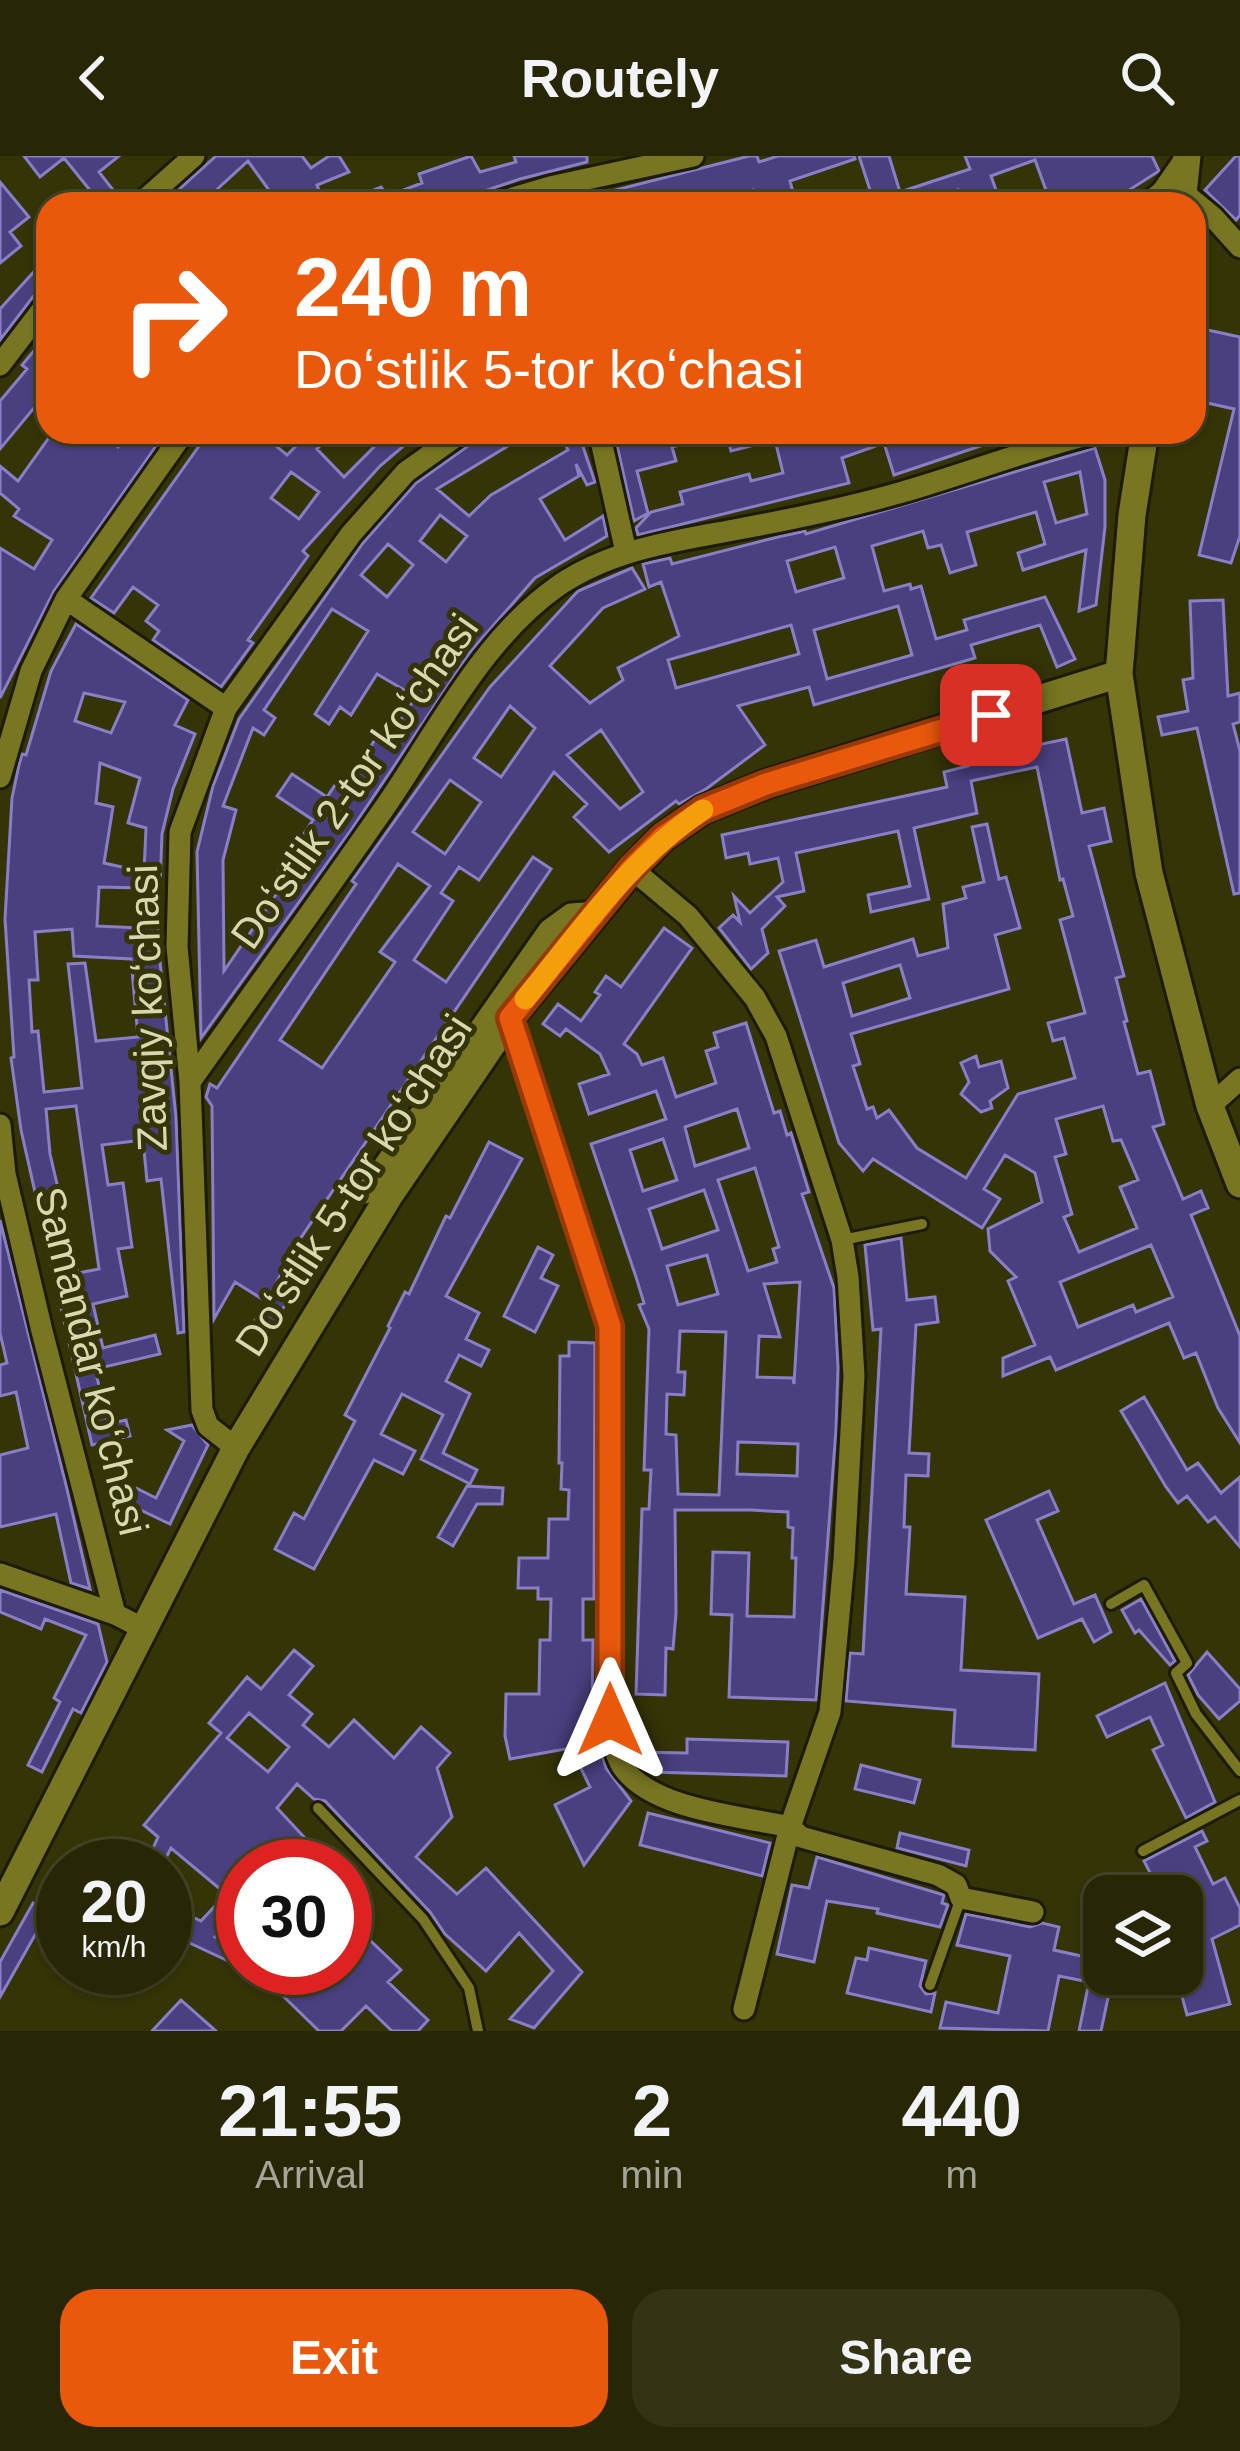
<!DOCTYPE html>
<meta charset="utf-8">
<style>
body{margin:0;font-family:Helvetica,sans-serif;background:#343313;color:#f1f3f6;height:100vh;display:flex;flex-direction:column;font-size:45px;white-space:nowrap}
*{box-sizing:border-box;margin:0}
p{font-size:39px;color:#a5a59a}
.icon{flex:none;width:66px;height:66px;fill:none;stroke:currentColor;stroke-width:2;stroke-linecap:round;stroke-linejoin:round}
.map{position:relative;height:1875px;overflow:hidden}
.drawer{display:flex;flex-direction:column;background:#282705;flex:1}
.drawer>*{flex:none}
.hud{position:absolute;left:36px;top:36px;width:1170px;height:252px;border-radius:36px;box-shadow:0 3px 9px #0004,0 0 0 3px #444427;background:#ea580c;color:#fff;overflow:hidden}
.tools{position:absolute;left:1083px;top:1719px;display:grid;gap:24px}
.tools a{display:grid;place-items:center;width:120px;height:120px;border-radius:24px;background:#282705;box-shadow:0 3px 9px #0004,0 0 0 3px #444427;font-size:60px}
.speed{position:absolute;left:36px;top:1683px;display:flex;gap:24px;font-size:60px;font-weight:700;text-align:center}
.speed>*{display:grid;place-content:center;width:156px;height:156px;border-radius:50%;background:#282705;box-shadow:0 3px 9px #0004,0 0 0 3px #444427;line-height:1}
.speed small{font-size:30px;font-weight:400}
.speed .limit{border:18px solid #d22;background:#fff;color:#111}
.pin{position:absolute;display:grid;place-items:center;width:102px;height:102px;color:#fff;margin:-51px;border-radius:24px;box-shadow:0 6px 18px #0006}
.me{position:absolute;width:132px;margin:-66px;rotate:0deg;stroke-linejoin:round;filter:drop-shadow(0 0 9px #0008)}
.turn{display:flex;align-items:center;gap:42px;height:252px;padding:0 60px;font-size:54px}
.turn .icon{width:156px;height:156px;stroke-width:2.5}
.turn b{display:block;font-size:84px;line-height:102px}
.eta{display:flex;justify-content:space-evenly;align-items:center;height:204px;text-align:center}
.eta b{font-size:72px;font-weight:700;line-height:84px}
.button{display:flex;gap:24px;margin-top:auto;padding:24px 60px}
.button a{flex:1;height:138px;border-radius:36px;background:#ea580c;color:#fff;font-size:48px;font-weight:700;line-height:138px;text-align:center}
.button a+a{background:#343313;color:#f1f3f6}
header{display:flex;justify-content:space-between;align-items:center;height:156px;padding:0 60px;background:#282705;font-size:54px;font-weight:700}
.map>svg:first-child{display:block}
</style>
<header><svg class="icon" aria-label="back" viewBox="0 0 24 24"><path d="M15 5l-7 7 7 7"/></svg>Routely<svg class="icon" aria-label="search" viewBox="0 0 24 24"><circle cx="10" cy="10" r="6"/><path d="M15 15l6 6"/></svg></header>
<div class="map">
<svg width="1240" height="1875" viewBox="0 0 1240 1875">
<rect width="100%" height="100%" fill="#353407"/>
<!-- building -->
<path fill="#4a4080" stroke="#887fc6" stroke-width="3" fill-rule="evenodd" d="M 24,0 L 119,0 L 99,16 L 124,48 L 101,48 L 64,2 L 40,21 Z
M 216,0 L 302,0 L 311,12 L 329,0 L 339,0 L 349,16 L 317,29 L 324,48 L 279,48 L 248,5 L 201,48 L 163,48 Z
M 471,0 L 480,16 L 516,6 L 514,0 L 587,0 L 587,6 L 520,23 L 446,48 L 339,48 L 381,31 L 388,40 L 422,27 L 419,18 Z
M 749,0 L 757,0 L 759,6 L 778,0 L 854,0 L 855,3 L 790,25 L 796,48 L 757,48 L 753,34 L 714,44 L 715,48 L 585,48 L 584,42 Z
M 859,0 L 889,0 L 900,36 L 970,13 L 965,0 L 1152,0 L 1159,15 L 1126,36 L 1129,43 L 1114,48 L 1051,48 L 1035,4 L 991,20 L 1001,48 L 963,48 L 958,34 L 918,48 L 836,48 L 836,45 L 870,34 Z
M 1236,0 L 1240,0 L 1240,59 L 1236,64 L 1205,34 Z
M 0,26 L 29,61 L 10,76 L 21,90 L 0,107 Z
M 39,110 L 48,118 L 48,131 L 36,137 L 0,184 L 0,153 Z
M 1194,171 L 1240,181 L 1240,380 L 1231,407 L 1199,399 L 1234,253 L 1194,244 Z
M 48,178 L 48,235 L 0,293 L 0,245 L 27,213 L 22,209 Z
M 53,276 L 99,276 L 118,291 L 130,276 L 166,276 L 54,435 L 0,542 L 0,392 L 34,413 L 52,384 L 14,360 L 19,353 L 0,337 L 0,310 L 18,325 Z
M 209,276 L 259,276 L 287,299 L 310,276 L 334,276 L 317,293 L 344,321 L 389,276 L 420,276 L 380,310 L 303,395 L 308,400 L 248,484 L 253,487 L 221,531 L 153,484 L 159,475 L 146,465 L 158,449 L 133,431 L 114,457 L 91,442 ZM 291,316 L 319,336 L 299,363 L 271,342 Z
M 480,276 L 531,276 L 437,333 L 469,360 L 491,339 L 568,294 L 559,276 L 578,276 L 595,326 L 587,329 L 576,308 L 579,320 L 540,343 L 565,384 L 603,360 L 607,380 L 535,422 L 472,494 L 349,677 L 201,882 L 197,696 L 213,630 L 239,563 L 363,387 L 416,327 L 471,288 ZM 440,359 L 467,380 L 446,406 L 420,385 ZM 388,388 L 413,409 L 387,441 L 361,419 ZM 332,453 L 368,475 L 315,558 L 329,568 L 340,551 L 351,559 L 377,518 L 416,541 L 395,572 L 387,566 L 346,627 L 339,623 L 327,641 L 292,618 L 277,640 L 313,664 L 271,727 L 280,733 L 224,815 L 223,704 L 236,654 L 223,650 L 253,572 L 264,579 L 275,562 L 264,554 Z
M 614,276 L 625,276 L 627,281 L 644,276 L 710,276 L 711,281 L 672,291 L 676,305 L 637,315 L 648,357 L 634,365 Z
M 726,276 L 925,276 L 927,284 L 951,276 L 1016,278 L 894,319 L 884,287 L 842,302 L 849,327 L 638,379 L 636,372 L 651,356 L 683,348 L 680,336 L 749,318 L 751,325 L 783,317 L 775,284 L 731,295 Z
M 1095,292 L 1105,324 L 1105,371 L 1096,449 L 1079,455 L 1086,394 L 1023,414 L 1018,397 L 1045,388 L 1036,356 L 967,376 L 976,409 L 950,417 L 941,389 L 928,392 L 923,375 L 872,390 L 884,435 L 910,428 L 911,433 L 921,430 L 936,483 L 967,474 L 964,464 L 1045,441 L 1075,503 L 1057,511 L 1040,469 L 971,489 L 975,502 L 814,549 L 809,531 L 738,550 L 765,589 L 706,633 L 679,648 L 676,645 L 609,696 L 574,661 L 587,648 L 554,616 L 479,724 L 459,711 L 441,737 L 453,745 L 414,804 L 446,826 L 533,701 L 551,713 L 292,1095 L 294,1096 L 276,1127 L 292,1138 L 265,1181 L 250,1172 L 267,1146 L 235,1126 L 214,1163 L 212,950 L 206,941 L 210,928 L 217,932 L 356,728 L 352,725 L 490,531 L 578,435 L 632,412 L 645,433 L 603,452 L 550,510 L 590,547 L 623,524 L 618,512 L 679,480 L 661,426 L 649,431 L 643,408 L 670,402 L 672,408 L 778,381 L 805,375 L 806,378 ZM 1080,316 L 1087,358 L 1056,367 L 1044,326 ZM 835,391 L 844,422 L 796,436 L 787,405 ZM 898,450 L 912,499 L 827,523 L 814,474 ZM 791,469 L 799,498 L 676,532 L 668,504 ZM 510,550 L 535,572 L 501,621 L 474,602 ZM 601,574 L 643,636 L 620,653 L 567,599 ZM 450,624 L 481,646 L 445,698 L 413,676 ZM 398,708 L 430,730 L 380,796 L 395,806 L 322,912 L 280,884 Z
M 1223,444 L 1228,540 L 1240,537 L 1240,566 L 1233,568 L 1240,595 L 1240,737 L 1234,738 L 1197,572 L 1162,579 L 1158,561 L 1188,555 L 1183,524 L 1193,522 L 1190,445 Z
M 76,468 L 188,544 L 175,569 L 195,578 L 173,633 L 162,678 L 158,786 L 176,961 L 184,1176 L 178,1177 L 161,1023 L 147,1025 L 143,984 L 102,989 L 108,1029 L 123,1027 L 132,1091 L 118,1093 L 127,1140 L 93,1148 L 103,1192 L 155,1179 L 160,1198 L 95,1213 L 108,1268 L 126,1264 L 130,1280 L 92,1289 L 21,974 L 11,902 L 14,901 L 5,763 L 12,642 L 19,609 L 22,598 L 26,599 L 51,515 ZM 84,537 L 125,546 L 111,577 L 75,565 ZM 100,607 L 140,622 L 128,667 L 146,672 L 144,716 L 104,707 L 113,651 L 96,647 ZM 99,731 L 142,732 L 140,772 L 97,770 ZM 72,773 L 74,800 L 131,803 L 138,881 L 96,885 L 85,807 L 68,808 L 82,932 L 44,936 L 38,875 L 32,876 L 29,824 L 38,824 L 35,776 ZM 76,950 L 99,1113 L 78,1117 L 50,998 L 46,953 Z
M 1066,583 L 1082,657 L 1104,652 L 1111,685 L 1089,690 L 1124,820 L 1116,822 L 1127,865 L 1124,866 L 1138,918 L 1150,915 L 1164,968 L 1153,971 L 1183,1043 L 1201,1035 L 1208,1052 L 1191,1059 L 1240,1180 L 1240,1287 L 1218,1252 L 1196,1197 L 1184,1202 L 1169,1167 L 1056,1214 L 1050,1201 L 1003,1220 L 1003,1202 L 1035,1189 L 1008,1125 L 1016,1121 L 990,1095 L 988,1073 L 1042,1046 L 1035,1017 L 1005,999 L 984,1033 L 1000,1043 L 982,1072 L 873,1003 L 863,1015 L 839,987 L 779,795 L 816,784 L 824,811 L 913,783 L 918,800 L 948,792 L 943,748 L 966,742 L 963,731 L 984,726 L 972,671 L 987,668 L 999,723 L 1006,721 L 1020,772 L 995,779 L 1009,833 L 851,878 L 860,908 L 853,910 L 867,953 L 873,951 L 877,962 L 889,954 L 917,992 L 966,1022 L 1018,938 L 1075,922 L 1064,882 L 1053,885 L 1048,867 L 1085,857 L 1060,764 L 1073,760 L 1063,723 L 1060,724 L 1037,611 L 971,625 L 977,657 L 914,672 L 929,743 L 871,756 L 868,739 L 910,730 L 898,675 L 796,697 L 804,735 L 777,741 L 785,750 L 762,773 L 768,797 L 751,813 L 719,772 L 733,759 L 740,766 L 734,740 L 750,757 L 783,726 L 778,702 L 750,708 L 748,697 L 726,702 L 722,679 L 947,631 L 944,616 L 968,610 L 966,604 ZM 900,809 L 910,842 L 852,860 L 843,827 ZM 1103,950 L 1113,985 L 1121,984 L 1138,1024 L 1120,1031 L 1137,1072 L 1079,1096 L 1064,1061 L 1072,1058 L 1055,1001 L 1066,998 L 1056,963 ZM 1151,1089 L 1173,1141 L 1136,1156 L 1133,1149 L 1078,1171 L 1060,1126 Z
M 664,772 L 692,792 L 624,888 L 637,898 L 642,909 L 663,902 L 676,941 L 716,927 L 706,895 L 718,891 L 714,877 L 746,867 L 774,957 L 780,955 L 787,979 L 791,977 L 809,1036 L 802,1038 L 834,1132 L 838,1211 L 836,1273 L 816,1544 L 729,1541 L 732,1459 L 711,1458 L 713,1396 L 749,1397 L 747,1460 L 794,1461 L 796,1402 L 792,1402 L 793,1372 L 788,1371 L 788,1356 L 750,1354 L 675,1354 L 676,1457 L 673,1493 L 666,1492 L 665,1539 L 636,1538 L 642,1353 L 649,1353 L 651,1314 L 644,1314 L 649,1173 L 639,1149 L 644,1147 L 636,1121 L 591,988 L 666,963 L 656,935 L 589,958 L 579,928 L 609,918 L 600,898 L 566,873 L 560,880 L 543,868 L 558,848 L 581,865 L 600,839 L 595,836 L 606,820 L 621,831 ZM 737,953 L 749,992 L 695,1010 L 685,971 ZM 663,983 L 677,1024 L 643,1035 L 630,994 ZM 755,1012 L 779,1091 L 773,1093 L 777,1106 L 748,1115 L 718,1024 ZM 704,1034 L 718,1074 L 662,1093 L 649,1053 ZM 707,1099 L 718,1138 L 678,1149 L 667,1110 ZM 800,1126 L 794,1228 L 793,1222 L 757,1221 L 759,1180 L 780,1181 L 764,1128 ZM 680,1175 L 726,1176 L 719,1339 L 678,1338 L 676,1279 L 666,1278 L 667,1238 L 684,1239 L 685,1216 L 678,1216 ZM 738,1286 L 798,1288 L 797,1320 L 737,1318 Z
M 976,900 L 979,911 L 1001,905 L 1008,932 L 990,945 L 992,952 L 981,956 L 961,938 L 969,926 L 961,907 Z
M 489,986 L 522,1003 L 446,1140 L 479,1157 L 466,1183 L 489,1194 L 481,1210 L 459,1199 L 446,1225 L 470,1238 L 443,1297 L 477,1314 L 470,1328 L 421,1303 L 443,1259 L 402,1238 L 381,1278 L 415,1295 L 403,1318 L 374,1304 L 314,1413 L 275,1393 L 294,1357 L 304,1363 L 355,1265 L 345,1259 L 390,1172 L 388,1170 L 405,1136 L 409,1138 L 446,1060 L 450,1062 Z
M 0,1064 L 67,1333 L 90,1433 L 71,1427 L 56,1358 L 0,1371 L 0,1299 L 28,1292 L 16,1236 L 0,1240 L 0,1209 L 7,1207 L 0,1177 Z
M 901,1082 L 907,1144 L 935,1141 L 938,1166 L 916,1169 L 909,1297 L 929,1298 L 928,1320 L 906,1319 L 904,1371 L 910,1371 L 906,1438 L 965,1441 L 961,1514 L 1039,1518 L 1035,1594 L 953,1590 L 955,1554 L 846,1545 L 850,1497 L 863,1498 L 881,1173 L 873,1174 L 865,1089 Z
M 538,1091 L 553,1099 L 541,1122 L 558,1130 L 535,1176 L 504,1160 Z
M 569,1186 L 595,1187 L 594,1443 L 583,1443 L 583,1484 L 593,1484 L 592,1564 L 606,1612 L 631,1645 L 584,1709 L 555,1649 L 590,1631 L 571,1592 L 510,1603 L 505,1580 L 506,1538 L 539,1538 L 540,1484 L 550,1484 L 551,1443 L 538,1443 L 538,1432 L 518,1432 L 519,1402 L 548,1402 L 549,1363 L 568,1363 L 569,1334 L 561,1333 L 562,1307 L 559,1307 L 560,1200 L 569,1200 Z
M 1144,1241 L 1187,1314 L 1198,1307 L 1221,1337 L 1240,1321 L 1240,1391 L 1215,1361 L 1208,1366 L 1187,1340 L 1178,1347 L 1166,1331 L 1121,1255 Z
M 192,1269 L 208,1289 L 170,1368 L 126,1347 L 134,1331 L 156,1342 L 184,1285 L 167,1274 Z
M 467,1330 L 503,1332 L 502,1348 L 477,1348 L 453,1390 L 438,1381 Z
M 1049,1335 L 1058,1355 L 1037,1364 L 1074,1448 L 1095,1439 L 1111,1476 L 1094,1486 L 1082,1463 L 1038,1482 L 986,1364 Z
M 0,1434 L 98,1468 L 107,1506 L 81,1557 L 73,1553 L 42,1616 L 28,1609 L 60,1546 L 54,1542 L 86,1479 L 45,1463 L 41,1473 L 0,1456 Z
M 1141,1443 L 1175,1505 L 1170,1509 L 1139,1474 L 1135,1477 L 1122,1454 Z
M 294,1494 L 313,1510 L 289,1539 L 312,1558 L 303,1569 L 329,1591 L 354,1564 L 394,1602 L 421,1571 L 450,1597 L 437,1612 L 452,1661 L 416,1701 L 457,1738 L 486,1712 L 582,1816 L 534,1872 L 510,1863 L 553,1815 L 519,1777 L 486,1815 L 445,1778 L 430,1756 L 325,1645 L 314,1643 L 297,1628 L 277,1652 L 331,1710 L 243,1710 L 243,1753 L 215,1781 L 243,1794 L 243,1812 L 179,1782 L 165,1799 L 165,1748 L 201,1765 L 226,1738 L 171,1692 L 162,1710 L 145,1710 L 158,1681 L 144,1669 L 221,1577 L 209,1567 L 247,1521 L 261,1533 ZM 249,1557 L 289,1591 L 268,1616 L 227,1582 Z
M 1207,1496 L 1240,1533 L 1240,1545 L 1219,1563 L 1198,1539 L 1188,1519 Z
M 1165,1527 L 1215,1646 L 1186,1662 L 1153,1594 L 1163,1589 L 1150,1561 L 1107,1581 L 1097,1560 Z
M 687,1583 L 788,1586 L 786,1620 L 650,1616 L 633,1600 L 634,1596 L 687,1597 Z
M 861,1609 L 920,1624 L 914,1647 L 855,1633 Z
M 648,1657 L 770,1687 L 762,1720 L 640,1689 Z
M 1202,1675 L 1207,1685 L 1195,1691 L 1213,1728 L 1225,1722 L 1240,1752 L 1240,1769 L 1212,1783 L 1230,1848 L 1187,1859 L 1176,1818 L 1182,1818 L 1182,1740 L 1162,1740 L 1144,1705 Z
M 900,1677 L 969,1694 L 966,1710 L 897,1692 Z
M 817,1701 L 944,1739 L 942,1747 L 948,1749 L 940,1771 L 877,1757 L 878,1753 L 827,1745 L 814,1806 L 777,1798 L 792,1729 L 809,1732 Z
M 345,1720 L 371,1744 L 351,1766 L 401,1814 L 388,1826 L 428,1864 L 418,1875 L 392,1875 L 366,1850 L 341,1875 L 319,1875 L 280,1837 L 304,1812 L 345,1812 Z
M 33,1747 L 48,1756 L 0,1841 L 0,1806 Z
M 966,1758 L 1030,1771 L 1042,1767 L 1059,1771 L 1054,1794 L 1104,1805 L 1104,1818 L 1113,1818 L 1101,1875 L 1079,1875 L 1089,1826 L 1059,1820 L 1048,1875 L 940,1872 L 946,1846 L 998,1857 L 1010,1800 L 957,1789 Z
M 869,1792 L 926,1805 L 920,1830 L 926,1838 L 935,1837 L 931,1856 L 847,1837 L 856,1802 L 867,1804 Z
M 181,1844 L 216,1875 L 152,1875 Z"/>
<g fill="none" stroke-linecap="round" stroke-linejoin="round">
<defs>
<path id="lane" d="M 842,1084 L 922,1068
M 1111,1448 L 1144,1429 L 1187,1507 L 1176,1517 L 1196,1558 L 1240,1615
M 318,1652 L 423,1763 L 469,1832 L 478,1875
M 1143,1695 L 1240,1644
M 930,1829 L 961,1742"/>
<path id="street" d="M 1184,37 L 1213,61 L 1240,91
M 140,48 L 194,0
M 493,48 L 550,31 L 693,0
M 1147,48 L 1162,36 L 1185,3
M 0,209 L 48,146
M 599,276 L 626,396
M 66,443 L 226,552
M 0,621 L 31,515 L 66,443 L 184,276
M 632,713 L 688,760 L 755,842 L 776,880 L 842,1084 L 848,1121 L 854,1220 L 844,1404 L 830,1556 L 790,1671 L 744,1853
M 510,862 L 610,1170 L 610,1564 C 612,1579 614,1597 622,1610 C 651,1654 741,1660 790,1671 L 801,1681 L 938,1719 L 956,1729 L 961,1742 L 1033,1756
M 190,926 C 255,834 321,743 385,651 C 437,576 482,483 558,430 C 612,393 676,385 739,373 C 793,363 846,352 899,337 C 966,318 1031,292 1099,276
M 1210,950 L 1240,923
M 0,969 L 5,1018 L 42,1175 L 115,1458
M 365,1037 L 549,774 L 571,758 L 598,756
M 236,1292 L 208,1270 L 202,1254 L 190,926 L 177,791 L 180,676 L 226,552 L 351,378 L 406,316 L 462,276
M 0,1418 L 115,1458 L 144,1473"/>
<path id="secondary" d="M 1182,48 L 1187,0
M 1145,276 L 1132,359 L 1119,518 L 1149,717 L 1210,950 L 1240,1028
M 0,1756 L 236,1292 L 389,1040 L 510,862 L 632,713 L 663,681 L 702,654 L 766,628 L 1119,518"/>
</defs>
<!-- lane casing -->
<use href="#lane" stroke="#1c1b03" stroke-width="16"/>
<!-- street casing -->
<use href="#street" stroke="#1c1b03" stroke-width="27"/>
<!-- secondary casing -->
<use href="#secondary" stroke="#1c1b03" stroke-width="33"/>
<!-- lane -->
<use href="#lane" stroke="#787622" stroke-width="10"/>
<!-- street -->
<use href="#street" stroke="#787622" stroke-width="21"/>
<!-- secondary -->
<use href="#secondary" stroke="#787622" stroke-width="27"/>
</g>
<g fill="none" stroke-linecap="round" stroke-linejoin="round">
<defs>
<path id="route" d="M 610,1564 L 610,1170 L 510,862 L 632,712 L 663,681 L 702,654 L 766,628 L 991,559"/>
</defs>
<!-- route casing -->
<use href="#route" stroke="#983908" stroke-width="30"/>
<!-- route -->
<use href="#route" stroke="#ea580c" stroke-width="21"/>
<!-- slow -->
<path stroke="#f59e0b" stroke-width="21" d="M 525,843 C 580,776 630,702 703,654"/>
</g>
<g text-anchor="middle" stroke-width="10" stroke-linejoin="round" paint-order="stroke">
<!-- street labels -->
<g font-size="42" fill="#d7d8b0" stroke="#353407">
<text transform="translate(354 625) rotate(-55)" y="15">Doʻstlik 2-tor koʻchasi</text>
<text transform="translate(147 852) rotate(-92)" y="15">Zavqiy koʻchasi</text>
<text transform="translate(353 1029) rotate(-57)" y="15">Doʻstlik 5-tor koʻchasi</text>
<text transform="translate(92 1205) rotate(76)" y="15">Samandar ko‘chasi</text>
</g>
</g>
</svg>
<div class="tools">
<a><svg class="icon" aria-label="layers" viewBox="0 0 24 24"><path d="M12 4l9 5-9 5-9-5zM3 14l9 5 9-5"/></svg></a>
</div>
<div class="speed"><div>20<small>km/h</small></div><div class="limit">30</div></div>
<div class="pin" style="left:991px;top:559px;background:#d93025"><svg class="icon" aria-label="arrive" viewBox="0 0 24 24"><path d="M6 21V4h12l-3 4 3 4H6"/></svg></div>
<svg class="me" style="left:610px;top:1564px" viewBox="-20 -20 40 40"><path d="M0-17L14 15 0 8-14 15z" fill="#ea580c" stroke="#fff" stroke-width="4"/></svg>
<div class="hud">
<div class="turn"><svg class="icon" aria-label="right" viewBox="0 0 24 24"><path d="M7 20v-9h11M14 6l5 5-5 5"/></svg><div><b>240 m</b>Doʻstlik 5-tor koʻchasi</div></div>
</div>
</div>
<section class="drawer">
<div class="eta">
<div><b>21:55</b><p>Arrival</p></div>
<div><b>2</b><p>min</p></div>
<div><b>440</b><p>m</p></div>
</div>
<div class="button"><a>Exit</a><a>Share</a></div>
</section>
